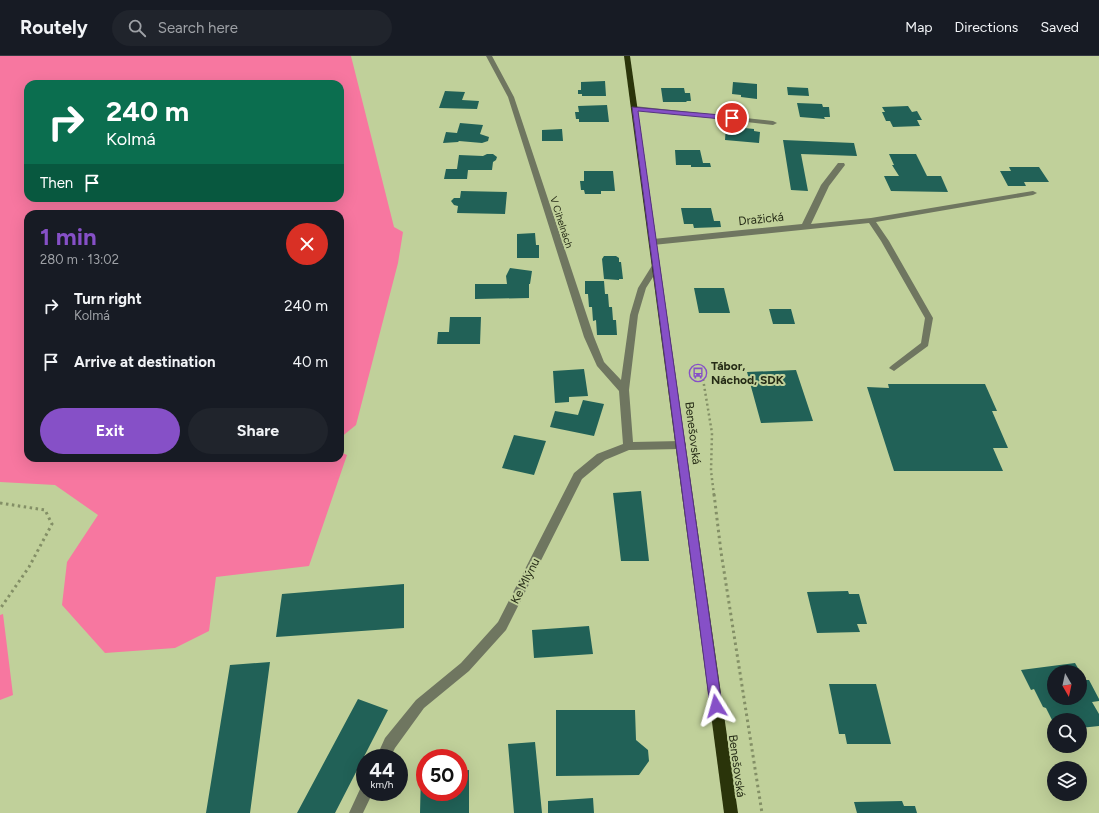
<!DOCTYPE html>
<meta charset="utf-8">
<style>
body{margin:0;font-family:Figtree,sans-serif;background:#20242c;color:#f1f3f6;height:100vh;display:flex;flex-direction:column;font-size:15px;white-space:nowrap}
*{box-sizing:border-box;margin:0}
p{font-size:13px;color:#9ea1a6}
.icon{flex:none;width:22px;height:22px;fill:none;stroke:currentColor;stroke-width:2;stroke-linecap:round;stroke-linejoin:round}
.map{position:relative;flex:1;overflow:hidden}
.details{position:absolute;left:24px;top:154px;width:320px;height:252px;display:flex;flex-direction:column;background:#171b24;border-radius:12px;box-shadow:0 4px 16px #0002}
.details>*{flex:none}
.hud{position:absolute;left:24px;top:24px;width:320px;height:122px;border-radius:12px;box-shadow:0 4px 16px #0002;background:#0b6e4f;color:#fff;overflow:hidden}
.needle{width:26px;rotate:171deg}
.buttons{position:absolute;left:1047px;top:609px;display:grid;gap:8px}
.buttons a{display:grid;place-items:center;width:40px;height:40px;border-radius:50%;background:#171b24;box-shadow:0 4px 16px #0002;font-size:20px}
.speed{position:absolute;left:356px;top:693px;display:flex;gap:8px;font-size:20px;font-weight:700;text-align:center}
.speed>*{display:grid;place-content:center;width:52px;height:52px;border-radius:50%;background:#171b24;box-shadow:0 4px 16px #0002;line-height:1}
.speed small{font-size:10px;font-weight:400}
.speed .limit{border:6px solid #d22;background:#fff;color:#111}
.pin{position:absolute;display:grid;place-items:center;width:34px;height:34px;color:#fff;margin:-17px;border:2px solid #fff;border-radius:50%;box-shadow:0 1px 4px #0007}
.me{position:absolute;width:44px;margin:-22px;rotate:352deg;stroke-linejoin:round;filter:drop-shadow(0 0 3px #0008)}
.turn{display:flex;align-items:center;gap:14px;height:84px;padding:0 16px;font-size:18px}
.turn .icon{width:52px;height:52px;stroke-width:2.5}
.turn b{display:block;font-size:28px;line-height:34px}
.then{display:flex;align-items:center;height:38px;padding:0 16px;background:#0003;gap:8px;font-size:15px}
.round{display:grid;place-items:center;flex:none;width:42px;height:42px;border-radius:21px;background:#20242c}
.overview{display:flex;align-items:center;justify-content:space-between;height:68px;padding:0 16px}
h1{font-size:24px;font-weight:700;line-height:30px;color:#8650c7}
.primary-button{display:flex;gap:8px;margin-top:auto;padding:8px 16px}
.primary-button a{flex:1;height:46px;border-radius:24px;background:#8650c7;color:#fff;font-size:16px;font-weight:700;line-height:46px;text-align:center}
.primary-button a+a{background:#20242c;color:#f1f3f6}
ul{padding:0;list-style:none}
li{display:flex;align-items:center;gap:12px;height:56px;padding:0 16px}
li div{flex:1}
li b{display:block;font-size:15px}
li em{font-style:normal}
header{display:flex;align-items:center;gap:24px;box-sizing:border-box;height:56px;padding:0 20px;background:#171b24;border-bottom:1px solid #363941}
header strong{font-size:19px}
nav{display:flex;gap:22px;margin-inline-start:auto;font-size:14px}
.search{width:280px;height:36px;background:#20242c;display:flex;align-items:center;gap:10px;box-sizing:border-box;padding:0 14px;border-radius:22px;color:#9ea1a6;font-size:15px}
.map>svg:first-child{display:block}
</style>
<header>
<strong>Routely</strong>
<div class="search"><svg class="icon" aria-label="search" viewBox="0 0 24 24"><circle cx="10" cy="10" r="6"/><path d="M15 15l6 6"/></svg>Search here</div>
<nav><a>Map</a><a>Directions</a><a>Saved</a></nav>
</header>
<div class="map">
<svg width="1099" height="757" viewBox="0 0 1099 757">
<rect width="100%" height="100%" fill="#c0d09a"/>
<!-- green -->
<path fill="#f777a0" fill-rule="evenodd" d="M 0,0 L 351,0 L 394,171 L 403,176 L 398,207 L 356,369 L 340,382 L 340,158 L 28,158 L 28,402 L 340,402 L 340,396 L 347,399 L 309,510 L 216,521 L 209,575 L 175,592 L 105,597 L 62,549 L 67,506 L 98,459 L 55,429 L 0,426 ZM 28,28 L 340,28 L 340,142 L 28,142 Z
M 3,558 L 13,639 L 0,644 L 0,559 Z"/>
<!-- building -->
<path fill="#216157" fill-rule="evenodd" d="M 605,25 L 606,40 L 582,40 L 582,38 L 578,38 L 578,34 L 581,34 L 581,26 Z
M 733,26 L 757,28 L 757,43 L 741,41 L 741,39 L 732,38 Z
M 787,31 L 808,32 L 809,40 L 788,39 Z
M 661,32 L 684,32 L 685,37 L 690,37 L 691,45 L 686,45 L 687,46 L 663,46 Z
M 445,35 L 465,36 L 462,44 L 479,45 L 477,53 L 439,52 Z
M 797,47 L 822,48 L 823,51 L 829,51 L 830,61 L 824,61 L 825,63 L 800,61 Z
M 607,49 L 609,66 L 579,66 L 579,63 L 576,63 L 575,56 L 579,56 L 578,50 Z
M 908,50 L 912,56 L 917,55 L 922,64 L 917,64 L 920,70 L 893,71 L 890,65 L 886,65 L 882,56 L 885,56 L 882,51 Z
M 460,67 L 483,69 L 480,78 L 489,81 L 488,85 L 482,87 L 459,85 L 458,86 L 443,87 L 446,76 L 457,77 Z
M 726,70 L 754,73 L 754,75 L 760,76 L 759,87 L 725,84 Z
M 562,73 L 563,85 L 542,85 L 542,74 Z
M 783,84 L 854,87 L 857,100 L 801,98 L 808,135 L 791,134 Z
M 675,94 L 700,94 L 703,107 L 710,107 L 711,111 L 691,111 L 691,109 L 676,109 Z
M 487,98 L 493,98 L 497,101 L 496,104 L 493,106 L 492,114 L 468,114 L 467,123 L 444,123 L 446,113 L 457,113 L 459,99 L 483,100 Z
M 889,98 L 916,98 L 927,120 L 941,120 L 948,136 L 891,135 L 884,120 L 899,120 L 892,109 L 894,109 Z
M 1009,111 L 1039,111 L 1049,126 L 1024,126 L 1026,130 L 1008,130 L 1000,115 L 1011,115 Z
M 584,115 L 613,115 L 615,135 L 601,135 L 601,138 L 585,138 L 584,134 L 581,134 L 580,125 L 584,125 Z
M 461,135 L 507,136 L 505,158 L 457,157 L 458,150 L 454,149 L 451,145 L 454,142 L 460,142 Z
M 681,152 L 711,152 L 714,165 L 720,165 L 721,171 L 694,172 L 693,168 L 684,168 Z
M 535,177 L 536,189 L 539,189 L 539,202 L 517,202 L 517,178 Z
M 604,200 L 616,200 L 619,202 L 619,206 L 621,206 L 623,223 L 619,223 L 619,224 L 604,223 L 602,203 Z
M 510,212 L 532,215 L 530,228 L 529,228 L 529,242 L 475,243 L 475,228 L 507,228 L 506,220 Z
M 585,225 L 604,225 L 605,238 L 608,238 L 609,251 L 612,251 L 613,264 L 616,264 L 617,279 L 597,279 L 596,264 L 593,265 L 592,251 L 589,251 L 588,238 L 585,238 Z
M 694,232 L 724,232 L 730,257 L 699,257 Z
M 769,253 L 791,253 L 795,268 L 773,268 Z
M 450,261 L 481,261 L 480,288 L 437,288 L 438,276 L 449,276 Z
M 584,313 L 588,340 L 569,341 L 569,346 L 555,347 L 553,315 Z
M 796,314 L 813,365 L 761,367 L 747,316 Z
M 888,328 L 985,328 L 997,355 L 992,355 L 1008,392 L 993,392 L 1003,415 L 894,415 L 867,331 L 889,332 Z
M 583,344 L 604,348 L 594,380 L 550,371 L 555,355 L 578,359 Z
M 514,379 L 546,385 L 534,419 L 502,412 Z
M 641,435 L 649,505 L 621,505 L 613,437 Z
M 404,528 L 404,572 L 276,581 L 282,538 Z
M 848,535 L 849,538 L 859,538 L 867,568 L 857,568 L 860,576 L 817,577 L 807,536 Z
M 589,570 L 593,598 L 534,602 L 532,574 Z
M 270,606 L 250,757 L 206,757 L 230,609 Z
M 1075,607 L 1085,624 L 1089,624 L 1099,643 L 1099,645 L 1092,646 L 1099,658 L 1099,670 L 1080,672 L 1080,664 L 1054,664 L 1054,668 L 1046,652 L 1043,651 L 1034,633 L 1031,634 L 1021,614 ZM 1054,616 L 1080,616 L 1080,642 L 1054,642 Z
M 829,628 L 876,628 L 891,688 L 847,688 L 845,678 L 839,678 Z
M 358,643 L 388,654 L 335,757 L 297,757 Z
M 556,654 L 635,654 L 636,684 L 648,694 L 649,705 L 639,719 L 556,720 Z
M 535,686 L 542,757 L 514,757 L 508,688 Z
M 469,714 L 469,757 L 420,757 L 421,717 L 425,717 L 425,736 L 459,736 L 459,715 Z
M 593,742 L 594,757 L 548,757 L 548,745 Z
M 902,745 L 904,750 L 915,750 L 917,757 L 857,757 L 854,746 Z"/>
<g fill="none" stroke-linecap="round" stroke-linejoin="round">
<!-- path-far1 -->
<path stroke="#838f66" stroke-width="2.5" stroke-dasharray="2 3" stroke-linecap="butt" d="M 703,323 L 712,377 L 711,415 L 714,439"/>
<!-- path -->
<path stroke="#838f66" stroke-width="3" stroke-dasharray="2.5 3.5" stroke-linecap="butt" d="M 714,438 L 721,496 L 762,757
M 0,447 L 45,454 L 52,468 L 29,511 L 0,553"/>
<!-- minor -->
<path fill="#6f7660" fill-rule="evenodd" d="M 486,0 L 492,0 L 514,41 L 594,281 L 604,306 L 621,324 L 630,259 L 638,232 L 653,208 L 659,208 L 660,210 L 646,232 L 638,259 L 629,334 L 633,386 L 681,385 L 685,386 L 686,389 L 685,392 L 681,393 L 629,394 L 605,404 L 582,423 L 506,574 L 469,615 L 424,652 L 395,692 L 390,702 L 376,702 L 385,682 L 416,644 L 461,607 L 498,566 L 574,417 L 597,398 L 623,388 L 619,335 L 597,310 L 584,281 L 508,41 Z
M 634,50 L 773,65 L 777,67 L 773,69 L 632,53 L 631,52 Z
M 838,107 L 844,107 L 845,109 L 829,130 L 811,168 L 871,162 L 1033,135 L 1037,137 L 1033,139 L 876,166 L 889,185 L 933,262 L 928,290 L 894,315 L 889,312 L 891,310 L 921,287 L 925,262 L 881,185 L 869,167 L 653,189 L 649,186 L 653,183 L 802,168 L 821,129 Z
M 365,730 L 365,736 L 373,736 L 363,757 L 349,757 L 361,731 Z"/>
<!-- major -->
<path fill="#2a340a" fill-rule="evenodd" d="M 624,0 L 630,0 L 738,757 L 724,757 Z"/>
</g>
<!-- route -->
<path fill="#8650c7" stroke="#573481" d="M 632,51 L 732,60 L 735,62 L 732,64 L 638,55 L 722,650 L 720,654 L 716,655 L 712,654 L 710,650 Z"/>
<!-- icons -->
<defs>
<symbol id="bus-ring" viewBox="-11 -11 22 22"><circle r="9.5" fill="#c0d09a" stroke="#8650c7" stroke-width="1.5"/><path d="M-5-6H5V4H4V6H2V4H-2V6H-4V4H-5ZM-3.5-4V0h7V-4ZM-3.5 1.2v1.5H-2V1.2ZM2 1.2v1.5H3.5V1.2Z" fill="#8650c7"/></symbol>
</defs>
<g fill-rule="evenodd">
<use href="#bus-ring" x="688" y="307" width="20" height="20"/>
</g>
<g text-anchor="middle" stroke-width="4" stroke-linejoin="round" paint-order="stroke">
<!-- far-street labels -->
<g font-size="10" fill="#252b16" stroke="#c0d09a">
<text transform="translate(562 166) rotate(72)" y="4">V Cihelnách</text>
</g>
<!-- street labels -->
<g font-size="12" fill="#252b16" stroke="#c0d09a">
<text transform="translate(761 163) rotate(-6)" y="4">Dražická</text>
<text transform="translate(693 377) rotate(83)" y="4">Benešovská</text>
<text transform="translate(525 525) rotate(-63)" y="4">Ke Mlýnu</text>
<text transform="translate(737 710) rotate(82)" y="4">Benešovská</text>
</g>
<!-- poi labels -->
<g font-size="12" font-weight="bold" fill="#252b16" stroke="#c0d09a" text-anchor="start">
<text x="711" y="314">Tábor,<tspan x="711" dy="14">Náchod, SDK</tspan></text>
</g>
</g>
</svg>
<div class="buttons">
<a><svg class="needle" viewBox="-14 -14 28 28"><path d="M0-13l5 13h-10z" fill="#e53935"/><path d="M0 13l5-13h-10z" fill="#9ea1a6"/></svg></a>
<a><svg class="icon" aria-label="search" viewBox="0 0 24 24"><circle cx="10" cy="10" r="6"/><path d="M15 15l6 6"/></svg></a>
<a><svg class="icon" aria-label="layers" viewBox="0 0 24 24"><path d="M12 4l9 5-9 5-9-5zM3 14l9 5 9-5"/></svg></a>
</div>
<div class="speed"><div>44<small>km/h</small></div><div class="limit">50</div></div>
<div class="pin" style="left:732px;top:62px;background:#d93025"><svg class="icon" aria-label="arrive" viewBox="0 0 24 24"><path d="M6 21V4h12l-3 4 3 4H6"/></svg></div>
<svg class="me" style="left:716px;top:650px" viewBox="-20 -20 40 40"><path d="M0-17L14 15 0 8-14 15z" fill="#8650c7" stroke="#fff" stroke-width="4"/></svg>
<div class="hud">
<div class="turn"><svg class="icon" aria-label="right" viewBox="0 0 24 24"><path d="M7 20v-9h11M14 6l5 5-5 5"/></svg><div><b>240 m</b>Kolmá</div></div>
<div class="then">Then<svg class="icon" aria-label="arrive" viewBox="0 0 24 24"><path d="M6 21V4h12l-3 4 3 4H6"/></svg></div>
</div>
<section class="details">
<div class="overview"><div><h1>1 min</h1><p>280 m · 13:02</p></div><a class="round" style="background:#d93025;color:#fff"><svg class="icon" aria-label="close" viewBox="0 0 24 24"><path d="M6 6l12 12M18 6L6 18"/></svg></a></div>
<ul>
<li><svg class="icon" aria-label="right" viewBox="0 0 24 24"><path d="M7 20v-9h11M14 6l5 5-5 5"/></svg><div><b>Turn right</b><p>Kolmá</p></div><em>240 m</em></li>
<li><svg class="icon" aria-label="arrive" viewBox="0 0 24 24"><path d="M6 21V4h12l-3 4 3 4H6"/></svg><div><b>Arrive at destination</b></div><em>40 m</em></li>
</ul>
<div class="primary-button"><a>Exit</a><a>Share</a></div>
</section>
</div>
